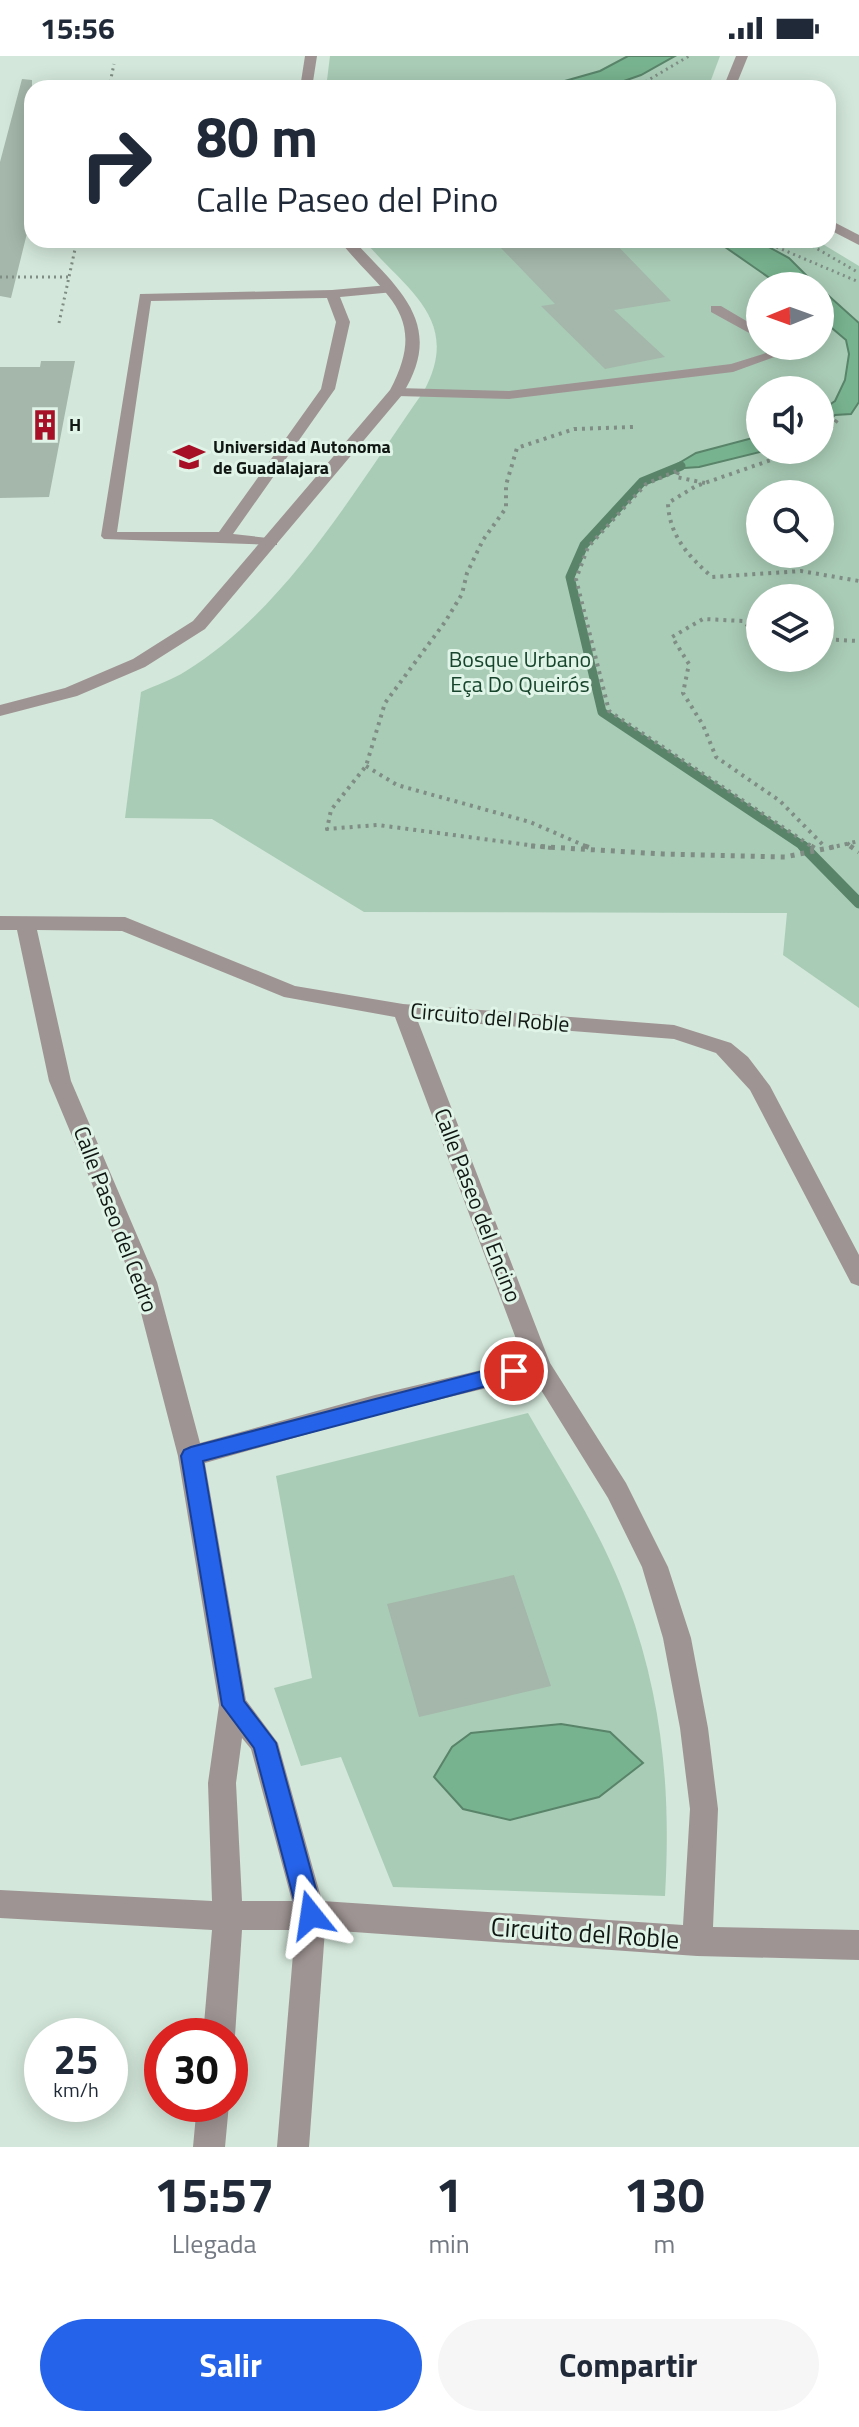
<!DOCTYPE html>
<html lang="es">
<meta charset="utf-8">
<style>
body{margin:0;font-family:"Titillium Web",sans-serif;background:#f6f6f7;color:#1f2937;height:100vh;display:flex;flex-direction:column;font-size:30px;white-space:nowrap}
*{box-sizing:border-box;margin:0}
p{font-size:26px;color:#747a83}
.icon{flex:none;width:44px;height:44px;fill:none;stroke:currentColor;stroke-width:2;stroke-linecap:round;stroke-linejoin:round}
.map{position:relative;height:2091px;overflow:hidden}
.side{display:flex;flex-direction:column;background:#fff;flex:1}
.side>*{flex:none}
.guide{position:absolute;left:24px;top:24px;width:812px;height:168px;border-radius:24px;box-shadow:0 4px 20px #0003;background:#fff;color:#1f2937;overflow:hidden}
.needle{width:52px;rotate:269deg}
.buttons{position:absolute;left:746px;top:216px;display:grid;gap:16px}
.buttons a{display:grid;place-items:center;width:88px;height:88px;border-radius:50%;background:#fff;box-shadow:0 4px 20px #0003;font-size:40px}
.speed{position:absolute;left:24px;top:1962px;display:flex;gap:16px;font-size:40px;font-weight:700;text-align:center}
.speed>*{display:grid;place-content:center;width:104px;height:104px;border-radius:50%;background:#fff;box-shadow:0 4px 20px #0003;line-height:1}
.speed small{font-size:20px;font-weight:400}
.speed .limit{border:12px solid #d22;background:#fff;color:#111}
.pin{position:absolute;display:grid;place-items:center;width:68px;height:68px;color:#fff;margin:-34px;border:4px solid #fff;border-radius:50%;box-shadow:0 2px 8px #0007}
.me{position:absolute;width:88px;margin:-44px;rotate:345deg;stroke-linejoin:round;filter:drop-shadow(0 0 6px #0008)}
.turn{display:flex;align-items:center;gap:28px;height:168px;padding:0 40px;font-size:36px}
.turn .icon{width:104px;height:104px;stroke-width:2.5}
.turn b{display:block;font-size:56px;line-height:68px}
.eta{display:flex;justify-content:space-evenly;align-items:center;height:136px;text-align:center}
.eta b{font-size:48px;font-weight:700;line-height:56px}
.action{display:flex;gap:16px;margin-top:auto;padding:16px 40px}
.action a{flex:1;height:92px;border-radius:48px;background:#2563eb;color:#fff;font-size:32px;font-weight:700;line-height:92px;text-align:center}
.action a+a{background:#f6f6f7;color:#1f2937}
.status{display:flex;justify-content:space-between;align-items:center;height:56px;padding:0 40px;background:#fff;direction:ltr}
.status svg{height:22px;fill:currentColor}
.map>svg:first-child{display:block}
</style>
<div class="status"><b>15:56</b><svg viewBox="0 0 49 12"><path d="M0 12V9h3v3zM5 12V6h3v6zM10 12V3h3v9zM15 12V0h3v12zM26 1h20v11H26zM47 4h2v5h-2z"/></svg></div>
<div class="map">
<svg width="859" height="2091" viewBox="0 0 859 2091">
<rect width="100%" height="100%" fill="#d3e7da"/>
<!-- green -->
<path fill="#a9ccb6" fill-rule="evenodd" d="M 330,0 L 720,0 L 708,32 L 326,32 Z
M 364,184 L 816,184 L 859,210 L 859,952 L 783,899 L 787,857 L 364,856 L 212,763 L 125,762 L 141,636 C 156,629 172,624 186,615 C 287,553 357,430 424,335 C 463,262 404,233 364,184 ZM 760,230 L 820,230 L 820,290 L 760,290 ZM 760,334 L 820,334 L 820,394 L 760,394 ZM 760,438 L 820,438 L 820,498 L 760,498 ZM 760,542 L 820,542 L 820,602 L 760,602 Z
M 528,1357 C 563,1418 603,1479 627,1546 C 663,1644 671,1736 665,1840 L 393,1831 L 341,1701 L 301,1710 L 274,1632 L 312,1622 L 276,1420 Z"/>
<!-- water -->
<path fill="#78b38f" stroke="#59846a" stroke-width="2" d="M 628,0 L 675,0 L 641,19 L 604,32 L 540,32 L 600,15 Z
M 715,184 L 756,184 L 789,202 L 817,230 L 781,230 Z
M 820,232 L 859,267 L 859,346 L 851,358 L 835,359 L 820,373 L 820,355 L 835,345 L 845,324 L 849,298 L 846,284 L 820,262 Z
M 760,380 L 760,394 L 768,394 L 699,411 L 669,413 L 696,397 Z
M 561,1668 L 610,1676 L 643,1707 L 599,1741 L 510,1764 L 463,1753 L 434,1721 L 452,1691 L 471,1677 Z"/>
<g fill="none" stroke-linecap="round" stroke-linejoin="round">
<!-- stream-far1 -->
<path stroke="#59846a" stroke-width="9" d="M 681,410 L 642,426 L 584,489 L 570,521 L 602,656 L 806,792"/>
<!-- stream -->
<path stroke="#59846a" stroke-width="11" d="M 803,790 L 859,847"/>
</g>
<!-- building -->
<path fill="#a4b7aa" d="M 22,23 L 32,24 L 32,157 L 11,242 L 0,240 L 0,106 Z
M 532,184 L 612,184 L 671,245 L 614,254 L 665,301 L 605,313 L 541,250 L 555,248 L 500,191 Z
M 41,305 L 75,305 L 49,441 L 0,442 L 0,311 L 40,311 Z
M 514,1519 L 551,1630 L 419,1661 L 387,1548 Z"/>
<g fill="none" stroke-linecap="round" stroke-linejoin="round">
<!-- path-far2 -->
<path stroke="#7f8d84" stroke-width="3" stroke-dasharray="2 4" stroke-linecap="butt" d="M 109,32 L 114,8
M 635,32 L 689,0
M 760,184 L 859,226
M 802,184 L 859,217
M 0,221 L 69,221
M 59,267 L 77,184"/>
<!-- path-far1 -->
<path stroke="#7f8d84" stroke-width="4" stroke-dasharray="3 5" stroke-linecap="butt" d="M 820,385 L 838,363
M 800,394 L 696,430 L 668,447 C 669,479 688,500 712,521 L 801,515 L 859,525
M 705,427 L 676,421 L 679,414 L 646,428 L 588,491 L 576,523 L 609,655 L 814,792
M 760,581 L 743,565 L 703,563 L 672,581 L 689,608 L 683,637 L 703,669 L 716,701 L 780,745 L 825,791
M 820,583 L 859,585
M 366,710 L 397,729 L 530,766 L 590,792
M 847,787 L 853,792
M 551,792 L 378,769 L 327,773 L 331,754 L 366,710 L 385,647 L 445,566 L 462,538 L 467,517 L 483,484 L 506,452 L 506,429 L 517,392 L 574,373 L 633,371
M 829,792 L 859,785"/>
<!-- path -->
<path stroke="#7f8d84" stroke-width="5" stroke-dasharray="4 6" stroke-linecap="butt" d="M 531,790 L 663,798 L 785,801 L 838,790
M 585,790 L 593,793
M 811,790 L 816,793
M 850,790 L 859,796"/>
<!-- service -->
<path fill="#9f9494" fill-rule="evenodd" d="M 389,229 L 395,233 L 394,236 L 340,241 L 350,266 L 335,333 L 233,478 L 277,483 L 277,489 L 104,483 L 101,480 L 140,238 L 332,234 ZM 327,242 L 336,266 L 321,333 L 219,476 L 117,476 L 151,245 Z
M 711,250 L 721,250 L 760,273 L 760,283 L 711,256 Z
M 763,290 L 777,290 L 780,299 L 733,316 L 509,343 L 397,340 L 390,336 L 397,332 L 509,335 L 731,308 L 766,297 Z"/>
<!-- minor -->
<path fill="#9f9494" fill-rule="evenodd" d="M 305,0 L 317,0 L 312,32 L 300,32 Z
M 736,0 L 748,0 L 735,32 L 723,32 Z
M 828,163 L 859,179 L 859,189 L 828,173 Z
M 339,184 L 353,184 C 400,234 446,269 402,339 L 205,573 L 145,611 L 77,640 L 0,660 L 0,649 L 65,632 L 133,603 L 193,565 L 390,334 C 431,257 382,239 339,184 Z
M 0,860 L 125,861 L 295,930 L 403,948 L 674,969 L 731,987 L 748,1001 L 770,1030 L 859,1199 L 859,1230 L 851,1227 L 750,1034 L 716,997 L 674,983 L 417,963 L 550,1307 L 626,1427 L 668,1511 L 691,1582 L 708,1672 L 718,1753 L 713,1871 L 859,1874 L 859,1904 L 697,1900 L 325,1874 L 309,2091 L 277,2091 L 295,1874 L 242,1874 L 235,1980 L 230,1991 L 230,1980 L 203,1980 L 212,1874 L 0,1862 L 0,1834 L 212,1845 L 208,1727 L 219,1649 L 178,1400 L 133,1226 L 49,1025 L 17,874 L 0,874 ZM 37,874 L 122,875 L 284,941 L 395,961 L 524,1304 L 375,1339 L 200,1387 L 157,1226 L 71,1025 ZM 533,1321 L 608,1442 L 642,1511 L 663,1582 L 680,1672 L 690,1753 L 683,1869 L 322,1845 L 278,1687 L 246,1644 L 205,1407 L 375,1359 ZM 242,1682 L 251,1693 L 292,1845 L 242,1845 L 236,1727 Z
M 197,2048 L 229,2048 L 225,2091 L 193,2091 Z"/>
</g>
<!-- route -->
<path fill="#2563eb" stroke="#184099" stroke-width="2" d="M 514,1307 L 521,1310 L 524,1315 L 521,1321 L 203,1405 L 244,1645 L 276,1687 L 323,1859 L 319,1868 L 311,1871 L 302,1868 L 298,1859 L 254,1692 L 222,1649 L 181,1400 L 184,1394 L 191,1391 Z"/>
<!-- icons -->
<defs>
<symbol id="building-bare" viewBox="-9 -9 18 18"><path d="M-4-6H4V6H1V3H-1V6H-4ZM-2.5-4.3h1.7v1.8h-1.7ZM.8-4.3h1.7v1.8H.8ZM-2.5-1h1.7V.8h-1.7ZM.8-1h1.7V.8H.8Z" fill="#a70f26" stroke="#e0f4e7" stroke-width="2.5" paint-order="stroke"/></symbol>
<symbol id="university-bare" viewBox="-9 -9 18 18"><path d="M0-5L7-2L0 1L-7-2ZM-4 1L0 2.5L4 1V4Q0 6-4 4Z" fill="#a70f26" stroke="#e0f4e7" stroke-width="2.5" paint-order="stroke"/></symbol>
</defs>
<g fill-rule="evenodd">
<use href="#building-bare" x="23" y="347" width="44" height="44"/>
<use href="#university-bare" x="167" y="379" width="44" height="44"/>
</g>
<g text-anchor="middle" stroke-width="6" stroke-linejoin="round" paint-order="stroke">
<!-- far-poi labels -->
<g font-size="18" font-weight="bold" fill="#111814" stroke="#e0f4e7" text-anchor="start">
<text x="69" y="375">H</text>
<text x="213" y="397">Universidad Autonoma<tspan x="213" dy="21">de Guadalajara</tspan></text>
</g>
<!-- park labels -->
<g font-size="22" fill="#16442c" stroke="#e0f4e7">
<text x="520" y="611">Bosque Urbano<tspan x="520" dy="25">Eça Do Queirós</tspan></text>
</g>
<!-- street labels -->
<g font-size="22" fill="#111814" stroke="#e0f4e7">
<text transform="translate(490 961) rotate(5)" y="8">Circuito del Roble</text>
<text transform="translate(478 1149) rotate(69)" y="8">Calle Paseo del Encino</text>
<text transform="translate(116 1163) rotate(69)" y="8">Calle Paseo del Cedro</text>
</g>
<!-- near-street labels -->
<g font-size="26" fill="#111814" stroke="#e0f4e7">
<text transform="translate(585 1877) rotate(4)" y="9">Circuito del Roble</text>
</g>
</g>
</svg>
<div class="buttons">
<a><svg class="needle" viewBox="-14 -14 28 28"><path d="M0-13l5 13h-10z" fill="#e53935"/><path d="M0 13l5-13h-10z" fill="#747a83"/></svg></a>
<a><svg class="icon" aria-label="sound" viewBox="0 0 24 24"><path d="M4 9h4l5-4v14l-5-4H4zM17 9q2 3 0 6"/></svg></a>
<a><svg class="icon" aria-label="search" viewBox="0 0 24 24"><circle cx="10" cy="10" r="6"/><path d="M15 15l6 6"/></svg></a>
<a><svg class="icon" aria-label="layers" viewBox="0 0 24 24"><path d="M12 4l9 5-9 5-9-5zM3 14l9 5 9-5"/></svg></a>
</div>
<div class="speed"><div>25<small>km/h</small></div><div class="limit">30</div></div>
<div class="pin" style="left:514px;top:1315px;background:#d93025"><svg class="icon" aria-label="arrive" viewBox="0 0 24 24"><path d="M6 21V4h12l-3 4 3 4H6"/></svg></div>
<svg class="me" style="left:311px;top:1859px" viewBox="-20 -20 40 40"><path d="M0-17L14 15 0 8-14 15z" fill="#2563eb" stroke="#fff" stroke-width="4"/></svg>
<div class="guide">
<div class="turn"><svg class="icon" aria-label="right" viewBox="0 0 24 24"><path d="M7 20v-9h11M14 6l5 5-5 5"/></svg><div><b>80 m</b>Calle Paseo del Pino</div></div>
</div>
</div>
<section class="side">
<div class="eta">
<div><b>15:57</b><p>Llegada</p></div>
<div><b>1</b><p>min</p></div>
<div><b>130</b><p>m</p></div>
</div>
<div class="action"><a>Salir</a><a>Compartir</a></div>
</section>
